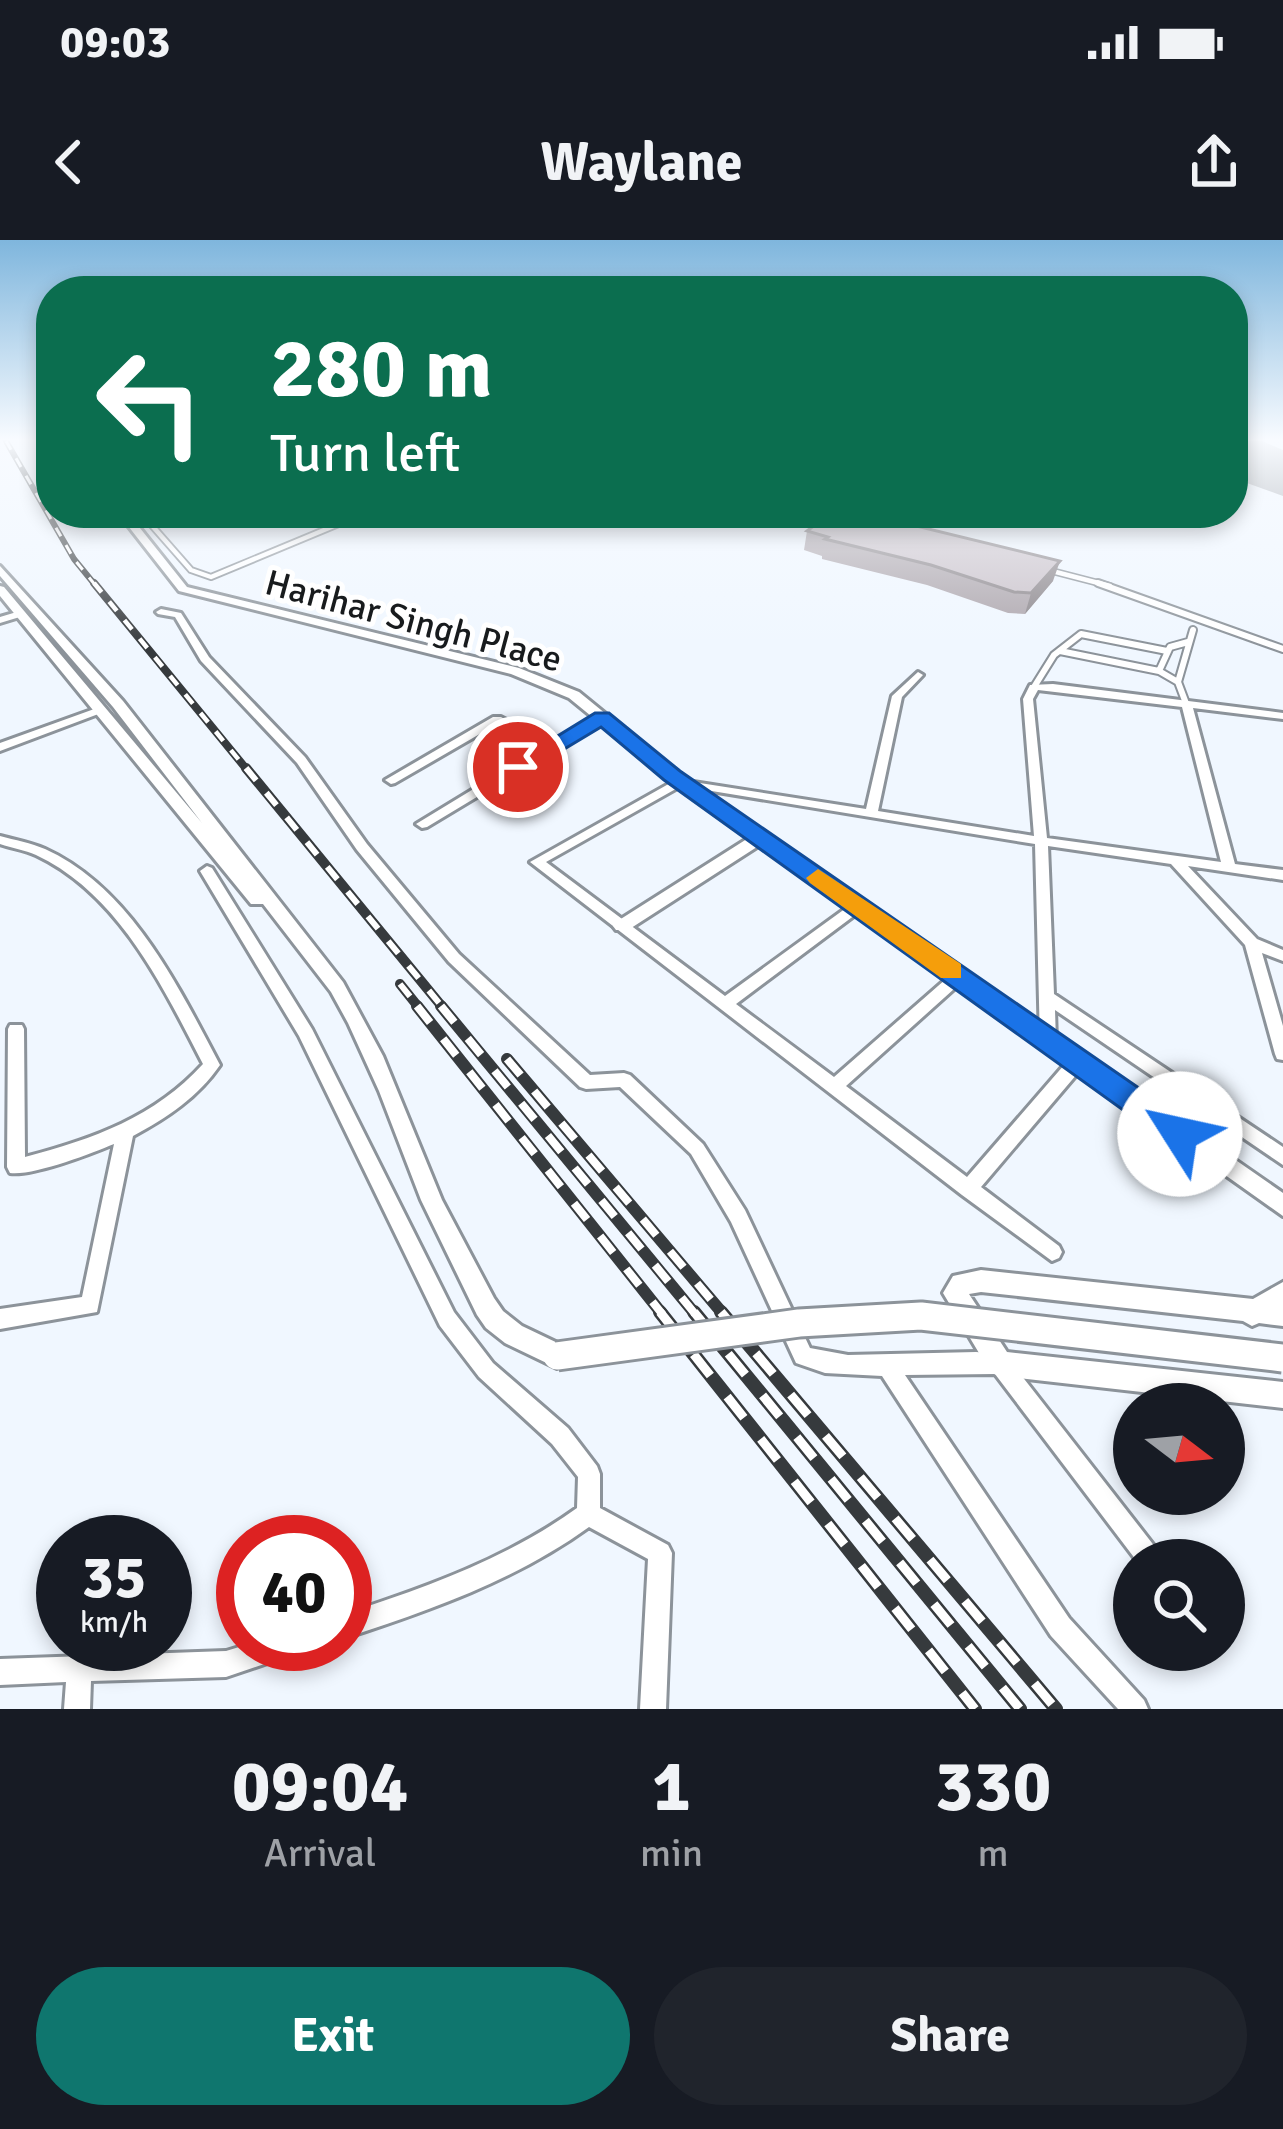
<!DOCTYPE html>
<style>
body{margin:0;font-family:Signika,sans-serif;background:#20242c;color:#f1f3f6;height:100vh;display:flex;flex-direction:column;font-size:45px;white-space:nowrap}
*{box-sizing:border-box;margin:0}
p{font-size:39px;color:#9ea1a6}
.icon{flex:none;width:66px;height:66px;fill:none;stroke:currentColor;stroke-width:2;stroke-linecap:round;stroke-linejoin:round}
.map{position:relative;height:1469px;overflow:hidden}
.panel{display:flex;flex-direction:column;background:#171b24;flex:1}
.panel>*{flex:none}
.guide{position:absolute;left:36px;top:36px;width:1212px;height:252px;border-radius:48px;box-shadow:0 6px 18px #0003;background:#0b6e4f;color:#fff;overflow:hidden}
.needle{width:78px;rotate:106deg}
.fabs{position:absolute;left:1113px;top:1143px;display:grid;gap:24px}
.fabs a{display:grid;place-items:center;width:132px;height:132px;border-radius:50%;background:#171b24;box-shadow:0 6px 18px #0003;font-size:60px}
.speed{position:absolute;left:36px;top:1275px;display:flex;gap:24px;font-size:60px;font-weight:700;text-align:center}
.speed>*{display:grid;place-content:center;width:156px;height:156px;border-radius:50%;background:#171b24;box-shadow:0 6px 18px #0003;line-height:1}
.speed small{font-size:30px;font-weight:400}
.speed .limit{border:18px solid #d22;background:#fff;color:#111}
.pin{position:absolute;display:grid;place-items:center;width:102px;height:102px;color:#fff;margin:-51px;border:6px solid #fff;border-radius:50%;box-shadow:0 3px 12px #0007}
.me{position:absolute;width:132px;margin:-66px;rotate:305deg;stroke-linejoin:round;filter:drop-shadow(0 0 9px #0008)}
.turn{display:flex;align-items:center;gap:42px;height:252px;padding:0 36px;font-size:54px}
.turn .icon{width:156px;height:156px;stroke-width:2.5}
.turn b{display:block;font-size:84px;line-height:102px}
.eta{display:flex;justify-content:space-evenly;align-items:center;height:204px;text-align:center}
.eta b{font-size:72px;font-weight:700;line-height:84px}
.button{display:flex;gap:24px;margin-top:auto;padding:24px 36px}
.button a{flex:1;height:138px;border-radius:72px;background:#0f766e;color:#fff;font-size:48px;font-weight:700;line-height:138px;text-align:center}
.button a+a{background:#20242c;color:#f1f3f6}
.status{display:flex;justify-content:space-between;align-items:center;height:84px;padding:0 60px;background:#171b24;direction:ltr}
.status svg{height:33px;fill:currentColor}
header{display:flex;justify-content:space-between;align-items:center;height:156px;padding:0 36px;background:#171b24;font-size:54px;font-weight:700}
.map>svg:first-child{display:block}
</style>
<div class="status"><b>09:03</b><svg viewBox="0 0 49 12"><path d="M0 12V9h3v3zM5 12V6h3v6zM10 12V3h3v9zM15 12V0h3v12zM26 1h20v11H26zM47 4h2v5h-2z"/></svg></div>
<header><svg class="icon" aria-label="back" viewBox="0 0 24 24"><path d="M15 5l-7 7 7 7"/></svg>Waylane<svg class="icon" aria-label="share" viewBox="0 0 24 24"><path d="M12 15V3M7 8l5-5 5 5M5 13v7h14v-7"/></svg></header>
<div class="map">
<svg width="1283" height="1469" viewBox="0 0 1283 1469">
<rect width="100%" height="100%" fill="#f0f7ff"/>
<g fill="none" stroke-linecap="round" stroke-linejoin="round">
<!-- runway -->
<path fill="#93989e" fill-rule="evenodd" d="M 1233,201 L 1262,201 L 1283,210 L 1283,256 L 1233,238 Z"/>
<defs>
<path id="service-far1" d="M 141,273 L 191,330 L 211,337 L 365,273
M 814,273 L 833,278
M 1052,331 L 1110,346"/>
<path id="service" d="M 1098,343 L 1283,409
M 1060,411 L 1159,431
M 1178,442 L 1159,431 L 1170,407 L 1188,402
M 1034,447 L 1054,415 L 1081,394 L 1167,411
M 1187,466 L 1178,442 L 1193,390"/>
<path id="minor" d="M 161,369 L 181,373 L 209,417 L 305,517 L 367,604 L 459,714 L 590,835 L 624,833 L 630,835 L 703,904 L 745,970 L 810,1108 L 848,1115 L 976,1112 L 1000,1114 L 1007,1117 L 1159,1312 L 1163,1320 L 1136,1320 L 995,1134 L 905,1135 L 1069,1378 L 1144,1460 L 1148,1469 L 1118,1469 L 1051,1396 L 882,1136 L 825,1133 L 796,1123 L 731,982 L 691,914 L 620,847 L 586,849 L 580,847 L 449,722 L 357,610 L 297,523 L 201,421 L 175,377 L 158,374 L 156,372 Z
M 20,371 L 25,374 L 23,376 L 0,383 L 0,377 Z
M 918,432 L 923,435 L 902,457 L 878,571 L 1034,596 L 1023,459 L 1030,445 L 1053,444 L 1283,473 L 1283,479 L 1193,468 L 1235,624 L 1283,630 L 1283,640 L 1188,626 L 1257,699 L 1283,710 L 1283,721 L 1262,713 L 1283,786 L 1283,820 L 1277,819 L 1275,814 L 1245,705 L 1171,624 L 1048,606 L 1054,754 L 1283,907 L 1283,925 L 1055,770 L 1056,801 L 1054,805 L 1042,805 L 1040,801 L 1035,604 L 681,546 L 546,622 L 725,756 L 853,663 L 863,663 L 865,666 L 863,669 L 736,764 L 834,837 L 954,732 L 964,732 L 967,736 L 964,740 L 846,846 L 967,937 L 1071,817 L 1077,815 L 1083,817 L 1085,822 L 1083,827 L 981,947 L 1059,1006 L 1062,1012 L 1059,1018 L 1052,1021 L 962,955 L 530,622 L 681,537 L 687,541 L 866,569 L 892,456 ZM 1038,450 L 1182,467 L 1221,622 L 1047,598 L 1033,459 Z
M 97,468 L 101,469 L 101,473 L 0,511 L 0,503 Z
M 602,474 L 606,475 L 606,479 L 427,587 L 422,588 L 416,584 L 541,508 L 497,484 L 395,543 L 391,544 L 385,540 L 493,477 L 501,477 L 549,504 Z
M 0,596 C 15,600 31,603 45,609 C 131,648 178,746 220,825 C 198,857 167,878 133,896 L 97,1072 L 0,1089 L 0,1069 L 82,1057 L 114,904 C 90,914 33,936 10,933 L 7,927 L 8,789 L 10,785 L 22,785 L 24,789 L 25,917 C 93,899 155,877 203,824 C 163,747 119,654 36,615 C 25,610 12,608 0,604 Z
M 207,626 L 212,628 L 312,789 L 454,1072 L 493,1123 L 568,1188 L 597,1226 L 600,1234 L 600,1268 L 668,1305 L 672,1313 L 666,1469 L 640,1469 L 648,1319 L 589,1287 C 516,1340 430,1370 345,1398 L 345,1374 C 427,1347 506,1319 577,1268 L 578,1237 L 552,1204 L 479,1137 L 440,1086 L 299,796 L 200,631 Z
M 249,1404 L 300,1404 L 297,1413 L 226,1437 L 91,1441 L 90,1469 L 64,1469 L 66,1442 L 0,1445 L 0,1419 L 226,1411 Z"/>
<path id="tertiary" d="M 118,273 L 128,273 L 187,347 L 519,428 L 579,452 L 677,532 L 1283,953 L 1283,976 L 760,605 L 628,690 L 616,690 L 613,686 L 616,682 L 750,597 L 667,538 L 569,458 L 511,434 L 179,351 Z
M 0,326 L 123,461 L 343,742 L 383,816 L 442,960 L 494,1058 L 503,1071 L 522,1086 L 566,1107 L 569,1116 L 566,1125 L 557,1128 L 505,1103 L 486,1088 L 477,1075 L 421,960 L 379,851 L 348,783 L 331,752 L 263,664 L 251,664 L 0,356 L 0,346 L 4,347 L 202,583 L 113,467 L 0,336 Z
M 981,1030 L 1253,1059 L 1283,1042 L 1283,1086 L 1259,1083 L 1252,1086 L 1243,1081 L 981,1052 L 969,1054 L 1007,1112 L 1283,1142 L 1283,1168 L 1000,1136 L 991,1133 L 943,1053 L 953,1036 Z"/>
</defs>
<!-- service-far1 casing -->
<use href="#service-far1" stroke="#8c939a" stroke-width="8"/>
<!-- service casing -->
<use href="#service" stroke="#8c939a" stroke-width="10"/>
<!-- minor casing -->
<use href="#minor" stroke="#8c939a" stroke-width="6"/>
<!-- tertiary casing -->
<use href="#tertiary" stroke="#8c939a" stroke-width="6"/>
<!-- service-far1 -->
<use href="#service-far1" stroke="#fff" stroke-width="4.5"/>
<!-- service -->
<use href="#service" stroke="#fff" stroke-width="6"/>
<!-- minor -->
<use href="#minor" fill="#fff" fill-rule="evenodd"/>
<!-- tertiary -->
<use href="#tertiary" fill="#fff" fill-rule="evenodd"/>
<defs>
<path id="rail-far4" d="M 6,201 L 74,319 L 96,346"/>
<path id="rail-far3" d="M 94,343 L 248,531"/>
<path id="rail-far2" d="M 246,528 L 444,769
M 400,744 L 420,769"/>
<path id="rail-far1" d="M 417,766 L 663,1075
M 441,766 L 696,1075
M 507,819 L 724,1075"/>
<path id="rail" d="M 660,1072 L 975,1469
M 694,1072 L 1020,1469
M 721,1072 L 1056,1469"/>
</defs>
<!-- rail-far4 casing -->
<use href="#rail-far4" stroke="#363a3d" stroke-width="6"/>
<!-- rail-far3 casing -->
<use href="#rail-far3" stroke="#363a3d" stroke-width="8"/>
<!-- rail-far2 casing -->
<use href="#rail-far2" stroke="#363a3d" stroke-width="10"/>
<!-- rail-far1 casing -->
<use href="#rail-far1" stroke="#363a3d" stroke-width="12"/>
<!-- rail casing -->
<use href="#rail" stroke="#363a3d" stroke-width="14"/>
<!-- rail-far4 -->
<use href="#rail-far4" stroke="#fff" stroke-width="3" stroke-dasharray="10" stroke-linecap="butt"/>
<!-- rail-far3 -->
<use href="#rail-far3" stroke="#fff" stroke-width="4.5" stroke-dasharray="12" stroke-linecap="butt"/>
<!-- rail-far2 -->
<use href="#rail-far2" stroke="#fff" stroke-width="6" stroke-dasharray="16" stroke-linecap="butt"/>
<!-- rail-far1 -->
<use href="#rail-far1" stroke="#fff" stroke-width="8" stroke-dasharray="21" stroke-linecap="butt"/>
<!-- rail -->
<use href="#rail" stroke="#fff" stroke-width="9" stroke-dasharray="27" stroke-linecap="butt"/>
<defs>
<path id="tertiary-bridge" d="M 557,1116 L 799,1083 L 921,1076 L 1283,1118"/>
</defs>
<!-- tertiary-bridge casing -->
<use href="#tertiary-bridge" stroke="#8c939a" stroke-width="33" stroke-linecap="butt"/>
<!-- tertiary-bridge -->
<use href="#tertiary-bridge" stroke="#fff" stroke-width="27"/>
</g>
<!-- wall -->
<path fill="#aea7ae" d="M 807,291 L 1053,341 L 1025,374 L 1008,373 L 927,345 L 822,319 L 822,316 L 804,310 Z"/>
<!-- shaded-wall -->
<path fill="#8d888d" d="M 1060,321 L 1053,341 L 1025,374 L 1031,353 Z"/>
<!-- building -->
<path fill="#cac2ca" stroke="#8d888d" stroke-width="3" d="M 831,273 L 863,273 L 1060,321 L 1031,353 L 1014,352 L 931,325 L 825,299 L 828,297 L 807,291 Z"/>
<!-- sky -->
<linearGradient id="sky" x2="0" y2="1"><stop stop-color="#7fb6dd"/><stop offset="0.49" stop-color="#f8fbff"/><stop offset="1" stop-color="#f8fbff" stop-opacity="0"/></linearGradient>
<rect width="1283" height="407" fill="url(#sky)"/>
<!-- route -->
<path fill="#1a73e8" stroke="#114b97" stroke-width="3" d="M 595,473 L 609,473 L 680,531 L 1191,884 L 1196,894 L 1191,903 L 1169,903 L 664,540 L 601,487 L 526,532 L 507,527 Z"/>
<!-- slow -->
<path fill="#f59e0b" d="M 818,629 L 961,724 L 961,738 L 941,738 L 810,643 L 806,638 Z"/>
<g text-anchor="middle" stroke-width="10" stroke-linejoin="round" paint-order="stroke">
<!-- street labels -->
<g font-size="36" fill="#181b1d" stroke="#fff">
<text transform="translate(414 380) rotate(15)" y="13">Harihar Singh Place</text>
</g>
</g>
</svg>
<div class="fabs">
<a><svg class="needle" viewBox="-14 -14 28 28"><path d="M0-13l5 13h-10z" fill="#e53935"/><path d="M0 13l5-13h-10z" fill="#9ea1a6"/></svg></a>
<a><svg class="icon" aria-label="search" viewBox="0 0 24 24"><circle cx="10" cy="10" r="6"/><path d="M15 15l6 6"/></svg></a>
</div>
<div class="speed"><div>35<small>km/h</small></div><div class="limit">40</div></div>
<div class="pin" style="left:518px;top:527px;background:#d93025"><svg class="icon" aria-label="arrive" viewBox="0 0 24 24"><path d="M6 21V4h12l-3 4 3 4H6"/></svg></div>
<svg class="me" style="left:1180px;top:894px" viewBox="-20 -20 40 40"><circle r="19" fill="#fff"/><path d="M0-13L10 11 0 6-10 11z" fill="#1a73e8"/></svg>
<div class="guide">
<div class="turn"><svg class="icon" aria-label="left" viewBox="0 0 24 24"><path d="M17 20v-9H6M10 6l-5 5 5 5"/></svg><div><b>280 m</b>Turn left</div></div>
</div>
</div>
<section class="panel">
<div class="eta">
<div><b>09:04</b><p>Arrival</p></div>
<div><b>1</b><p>min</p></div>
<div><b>330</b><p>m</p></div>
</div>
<div class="button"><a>Exit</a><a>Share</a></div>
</section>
